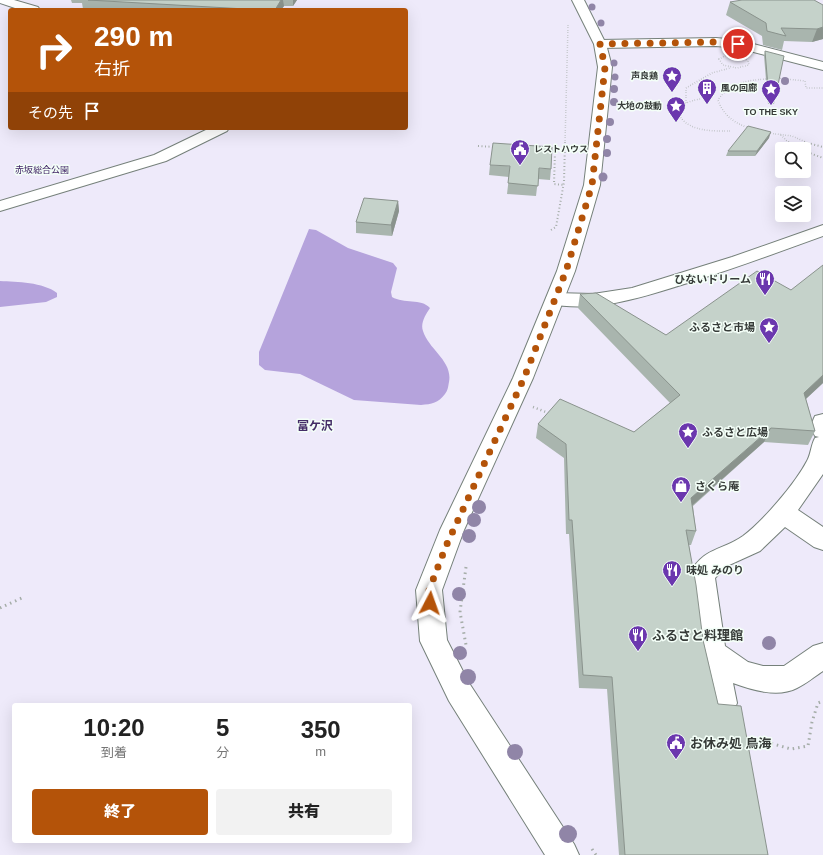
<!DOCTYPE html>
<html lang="ja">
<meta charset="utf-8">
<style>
body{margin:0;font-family:Helvetica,"Noto Sans JP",sans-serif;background:#f2f2f2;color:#222;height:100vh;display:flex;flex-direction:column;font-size:15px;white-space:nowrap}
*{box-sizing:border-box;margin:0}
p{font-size:13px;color:#767676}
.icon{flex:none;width:22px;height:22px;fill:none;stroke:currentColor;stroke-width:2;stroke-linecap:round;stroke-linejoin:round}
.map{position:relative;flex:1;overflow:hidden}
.sheet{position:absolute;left:12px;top:703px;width:400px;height:140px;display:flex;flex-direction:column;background:#fff;border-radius:4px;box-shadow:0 4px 16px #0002}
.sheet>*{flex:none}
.hud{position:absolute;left:8px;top:8px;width:400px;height:122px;border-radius:4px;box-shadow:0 4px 16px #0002;background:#b45309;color:#fff;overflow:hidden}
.fabs{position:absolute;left:775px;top:142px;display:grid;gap:8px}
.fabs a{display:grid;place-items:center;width:36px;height:36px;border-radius:4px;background:#fff;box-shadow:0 4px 16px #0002;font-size:20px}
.pin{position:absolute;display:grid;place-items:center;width:34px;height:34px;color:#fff;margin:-17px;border:2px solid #fff;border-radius:50%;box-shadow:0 1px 4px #0007}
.me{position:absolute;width:44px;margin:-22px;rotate:4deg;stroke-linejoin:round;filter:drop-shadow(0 0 3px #0008)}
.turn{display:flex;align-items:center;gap:14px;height:84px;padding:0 20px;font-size:18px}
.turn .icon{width:52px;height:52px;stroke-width:2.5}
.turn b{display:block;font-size:28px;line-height:34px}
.then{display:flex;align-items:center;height:38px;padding:0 20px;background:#0003;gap:8px;font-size:15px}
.eta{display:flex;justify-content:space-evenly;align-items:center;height:68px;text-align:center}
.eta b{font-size:24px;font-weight:800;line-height:28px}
.primary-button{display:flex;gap:8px;margin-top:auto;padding:8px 20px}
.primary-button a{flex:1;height:46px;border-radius:4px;background:#b45309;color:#fff;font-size:16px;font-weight:800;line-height:46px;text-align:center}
.primary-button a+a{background:#f2f2f2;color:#222}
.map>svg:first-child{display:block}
</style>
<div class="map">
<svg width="823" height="855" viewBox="0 0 823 855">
<rect width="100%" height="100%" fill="#f4fff8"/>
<!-- green -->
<path fill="#eeeafa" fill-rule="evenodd" d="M 0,0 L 823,0 L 823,855 L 0,855 ZM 10,10 L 406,10 L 406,128 L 10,128 ZM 782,149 L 804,149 L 804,171 L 782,171 ZM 782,193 L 804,193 L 804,215 L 782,215 ZM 14,705 L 410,705 L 410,841 L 14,841 Z"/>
<!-- water -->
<path fill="#b5a3dc" d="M 309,229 L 316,230 L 348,248 L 393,263 L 397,268 L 391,292 L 392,297 C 404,304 421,298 430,308 C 426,314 420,323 423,331 C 429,350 453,361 449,382 C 448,387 448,390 445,394 C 438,403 432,404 421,405 L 354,400 L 300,374 L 265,370 L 259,365 L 259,352 Z
M 0,281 C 17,282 43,282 57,293 L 57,297 L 46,302 L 0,307 Z"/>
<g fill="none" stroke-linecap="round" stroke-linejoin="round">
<defs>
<path id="street" d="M 716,38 L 738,40 L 823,62 L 823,70 L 738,48 L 716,46 L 600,48 L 594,44 L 600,40 Z
M 823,225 L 823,236 C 781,251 739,267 697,280 C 652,294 595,315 548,303 L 546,299 L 548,295 L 555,293 L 593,294 L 632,288 L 732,257 Z
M 823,414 L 823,474 L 798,510 L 823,527 L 823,550 L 814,547 L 785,527 L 760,551 L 727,566 L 715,578 L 725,646 L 748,662 L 763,666 L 784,666 L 813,646 L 823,643 L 823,671 C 815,676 806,684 797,688 C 778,698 752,690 733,683 L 737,703 L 733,713 L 723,716 L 713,713 L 709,703 L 698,652 L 689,575 C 703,547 722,551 743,536 C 763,521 795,484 807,461 C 811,454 811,445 815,438 L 819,437 L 815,436 C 811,429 811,424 815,416 Z"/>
<path id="secondary" d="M 0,0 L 14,0 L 38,7 L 40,10 L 21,10 L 0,3 Z
M 572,0 L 584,0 L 606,44 L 612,67 L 600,185 L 575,271 L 533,378 L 464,530 L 442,590 L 447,640 L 469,683 L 574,844 L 579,855 L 545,855 L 449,701 L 420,641 L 416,590 L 440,530 L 513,378 L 557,271 L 584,185 L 598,67 L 594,44 Z
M 210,128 L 229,128 L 227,131 L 166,161 L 0,211 L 0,201 L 154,155 Z"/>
</defs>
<!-- street casing -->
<use href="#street" stroke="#75807a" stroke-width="2"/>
<!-- secondary casing -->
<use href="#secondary" stroke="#75807a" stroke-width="2"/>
<!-- path-far3 -->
<path stroke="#a5ada8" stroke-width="1.5" stroke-dasharray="0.5 2" stroke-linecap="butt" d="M 727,55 L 742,57 L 748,61 L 749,65 L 737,68 L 723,65 L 719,59 Z
M 778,78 L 805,81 L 806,88 L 823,88
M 700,99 C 690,101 682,103 678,113 C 687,132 712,131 730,131
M 686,103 L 686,88 L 712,73 L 730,68
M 749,128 C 734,123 723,115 718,100 C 729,83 748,80 767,79
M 768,133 L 792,136 L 808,143
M 781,135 L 789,143
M 565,143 L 568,25"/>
<!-- path-far2 -->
<path stroke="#a5ada8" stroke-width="2" stroke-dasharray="1 2.5" stroke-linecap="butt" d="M 788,142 L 800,149
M 804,142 L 823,147
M 478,146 L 495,147
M 550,151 L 555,151 L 554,184 L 564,185
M 804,151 L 823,158
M 551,230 L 556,227 L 564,182 L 565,142"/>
<!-- path-far1 -->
<path stroke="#a5ada8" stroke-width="2.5" stroke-dasharray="1 3" stroke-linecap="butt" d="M 533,407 L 551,414"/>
<!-- path -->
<path stroke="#a5ada8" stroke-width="3" stroke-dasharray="1.5 4" stroke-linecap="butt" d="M 466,567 L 460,612 L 466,645
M 0,608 L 24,597
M 745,736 L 791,749 L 808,746 L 812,722 L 818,703 L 823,701
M 592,849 L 596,855"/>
<!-- street -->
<use href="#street" fill="#fff" fill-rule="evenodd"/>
<!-- secondary -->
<use href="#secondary" fill="#fff" fill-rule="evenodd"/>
</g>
<!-- trees -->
<g fill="#9085a7">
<circle cx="592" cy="7" r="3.5"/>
<circle cx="601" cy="23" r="3.5"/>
<circle cx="614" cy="63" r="3.5"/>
<circle cx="615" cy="77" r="3.5"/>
<circle cx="785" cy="81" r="4"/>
<circle cx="614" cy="89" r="4"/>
<circle cx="614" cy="102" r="4"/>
<circle cx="610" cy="122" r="4"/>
<circle cx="607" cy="139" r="4"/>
<circle cx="607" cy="153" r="4"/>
<circle cx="603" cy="177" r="4.5"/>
<circle cx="479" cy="507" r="7"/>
<circle cx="474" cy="520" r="7"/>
<circle cx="469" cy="536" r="7"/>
<circle cx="459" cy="594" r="7"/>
<circle cx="769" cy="643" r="7"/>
<circle cx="460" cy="653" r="7"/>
<circle cx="468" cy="677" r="8"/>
<circle cx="515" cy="752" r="8"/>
<circle cx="568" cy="834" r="9"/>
</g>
<!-- wall -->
<path fill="#a9b5ae" d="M 71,0 L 297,0 L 293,6 L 284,6 L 281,10 L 108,10 L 83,9 L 82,3 L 72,3 Z
M 730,2 L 823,5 L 823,39 L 812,42 L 784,41 L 782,50 L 763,45 L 762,36 L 726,15 Z
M 765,51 L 775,99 L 774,104 L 768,104 L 764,56 Z
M 769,138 L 755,156 L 726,156 L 728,151 Z
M 490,165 L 551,169 L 550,180 L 538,179 L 536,196 L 507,194 L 509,177 L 489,175 Z
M 398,201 L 399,211 L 392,236 L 356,233 L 356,222 Z
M 580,294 L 666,335 L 823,383 L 806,399 L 815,431 L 808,445 L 764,442 L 693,506 L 696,531 L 691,545 L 689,545 L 703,640 L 718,704 L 768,855 L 619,855 L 607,689 L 579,688 L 569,534 L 566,534 L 564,458 L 536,438 L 538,424 L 634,432 L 670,403 L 578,308 Z"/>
<!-- shaded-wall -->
<path fill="#8a938d" d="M 281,0 L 283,0 L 284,6 L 281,10 L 275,10 Z
M 293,0 L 297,0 L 293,6 Z
M 823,27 L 823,39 L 812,42 L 817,29 Z
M 771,132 L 769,138 L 755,156 L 757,151 Z
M 398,201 L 399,211 L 392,236 L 391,225 Z
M 823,375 L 823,383 L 797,407 L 804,393 Z
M 771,428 L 764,442 L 686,511 L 691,498 Z"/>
<!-- building -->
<path fill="#c5d2ca" stroke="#8a938d" d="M 88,0 L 281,0 L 275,10 L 263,10 Z
M 742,0 L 814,0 L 823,5 L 823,27 L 817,29 L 781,28 L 786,36 L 767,31 L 766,23 L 730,2 Z
M 765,51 L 784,56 L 775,99 L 769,99 Z
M 748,126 L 771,132 L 757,151 L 728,151 Z
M 493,143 L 552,147 L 551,169 L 539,168 L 538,186 L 508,183 L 510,166 L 490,165 Z
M 364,198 L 398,201 L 391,225 L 356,222 Z
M 823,265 L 823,375 L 804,393 L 815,431 L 771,428 L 691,498 L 696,531 L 686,530 L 696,585 L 703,640 L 718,704 L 741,706 L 768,855 L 625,855 L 612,677 L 583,675 L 572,520 L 569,520 L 566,444 L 538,424 L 560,399 L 634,432 L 680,395 L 580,294 L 596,293 L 666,335 L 757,271 L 791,290 Z"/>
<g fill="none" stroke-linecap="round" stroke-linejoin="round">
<!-- route -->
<path stroke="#b45309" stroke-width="7" stroke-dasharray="0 12.6" d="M 430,603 L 429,590 L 446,546 L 524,378 L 566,271 L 592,185 L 605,67 L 600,44 L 716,42 L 738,44"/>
</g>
<!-- icons -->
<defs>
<symbol id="sight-pin" viewBox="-11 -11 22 30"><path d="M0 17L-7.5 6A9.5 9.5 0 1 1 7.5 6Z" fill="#6b37ae" stroke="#f4fff8"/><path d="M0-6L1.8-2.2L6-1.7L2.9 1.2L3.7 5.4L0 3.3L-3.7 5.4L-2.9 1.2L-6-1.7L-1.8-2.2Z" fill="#fff"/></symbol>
<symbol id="building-pin" viewBox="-11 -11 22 30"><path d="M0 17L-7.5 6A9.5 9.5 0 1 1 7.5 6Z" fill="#6b37ae" stroke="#f4fff8"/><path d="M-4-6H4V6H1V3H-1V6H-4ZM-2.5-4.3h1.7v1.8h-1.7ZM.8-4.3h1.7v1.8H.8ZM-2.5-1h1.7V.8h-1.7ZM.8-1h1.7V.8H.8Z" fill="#fff"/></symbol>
<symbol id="civic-pin" viewBox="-11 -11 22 30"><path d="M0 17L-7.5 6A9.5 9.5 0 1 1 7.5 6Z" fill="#6b37ae" stroke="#f4fff8"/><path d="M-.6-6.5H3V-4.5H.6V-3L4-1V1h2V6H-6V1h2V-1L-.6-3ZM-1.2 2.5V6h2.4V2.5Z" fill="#fff"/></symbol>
<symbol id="restaurant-pin" viewBox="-11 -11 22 30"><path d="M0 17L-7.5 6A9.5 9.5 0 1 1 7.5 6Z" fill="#6b37ae" stroke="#f4fff8"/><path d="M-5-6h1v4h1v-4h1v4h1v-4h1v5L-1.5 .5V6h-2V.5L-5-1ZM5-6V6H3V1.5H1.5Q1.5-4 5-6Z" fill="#fff"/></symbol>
<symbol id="shop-pin" viewBox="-11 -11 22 30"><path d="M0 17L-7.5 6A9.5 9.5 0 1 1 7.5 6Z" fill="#6b37ae" stroke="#f4fff8"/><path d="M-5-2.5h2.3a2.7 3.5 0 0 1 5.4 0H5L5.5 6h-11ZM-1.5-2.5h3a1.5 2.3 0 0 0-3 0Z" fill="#fff"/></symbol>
</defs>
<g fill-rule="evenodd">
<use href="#sight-pin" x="661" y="65" width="22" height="30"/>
<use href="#building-pin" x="696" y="77" width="22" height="30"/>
<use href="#sight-pin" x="760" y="78" width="22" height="30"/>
<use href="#sight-pin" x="665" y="95" width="22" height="30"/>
<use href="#civic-pin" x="509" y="138" width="22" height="30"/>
<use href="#restaurant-pin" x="754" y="268" width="22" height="30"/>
<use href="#sight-pin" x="758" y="316" width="22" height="30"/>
<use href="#sight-pin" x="677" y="421" width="22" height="30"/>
<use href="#shop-pin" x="670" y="475" width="22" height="30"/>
<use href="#restaurant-pin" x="661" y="559" width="22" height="30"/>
<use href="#restaurant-pin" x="627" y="624" width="22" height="30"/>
<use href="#civic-pin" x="665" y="732" width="22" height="30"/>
</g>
<g text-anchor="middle" stroke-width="3" stroke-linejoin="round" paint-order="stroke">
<!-- far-poi labels -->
<g font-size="9" font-weight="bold" fill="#363b38" stroke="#f4fff8" text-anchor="end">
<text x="658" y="79">声良鶏</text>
<text x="721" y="91" text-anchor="start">風の回廊</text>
<text x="662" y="109">大地の鼓動</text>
<text x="771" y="115" text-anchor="middle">TO THE SKY</text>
<text x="534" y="152" text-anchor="start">レストハウス</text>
</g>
<!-- far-park labels -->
<g font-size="9" fill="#3e2164" stroke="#f4fff8">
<text x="42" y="173">赤坂総合公園</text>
</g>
<!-- poi labels -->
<g font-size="11" font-weight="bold" fill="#363b38" stroke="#f4fff8" text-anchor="start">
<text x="751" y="283" text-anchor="end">ひないドリーム</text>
<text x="755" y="331" text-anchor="end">ふるさと市場</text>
<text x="702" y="436">ふるさと広場</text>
<text x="695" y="490">さくら庵</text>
<text x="686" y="574">味処 みのり</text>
</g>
<!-- neighbourhood labels -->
<g font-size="12" font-weight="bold" fill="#442d67" stroke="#f4fff8">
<text x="315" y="430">富ケ沢</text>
</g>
<!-- near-poi labels -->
<g font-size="13" font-weight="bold" fill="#363b38" stroke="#f4fff8" text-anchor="start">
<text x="652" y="640">ふるさと料理館</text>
<text x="690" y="748">お休み処 鳥海</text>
</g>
</g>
</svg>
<div class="fabs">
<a><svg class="icon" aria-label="search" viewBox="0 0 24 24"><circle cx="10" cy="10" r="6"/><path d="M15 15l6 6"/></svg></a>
<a><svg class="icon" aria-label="layers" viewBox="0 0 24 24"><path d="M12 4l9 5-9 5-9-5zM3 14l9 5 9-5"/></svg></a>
</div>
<div class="pin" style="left:738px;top:44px;background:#d93025"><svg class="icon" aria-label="arrive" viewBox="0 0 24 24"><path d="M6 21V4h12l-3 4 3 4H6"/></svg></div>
<svg class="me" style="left:430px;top:603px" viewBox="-20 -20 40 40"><path d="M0-17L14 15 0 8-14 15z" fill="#b45309" stroke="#fff" stroke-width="4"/></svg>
<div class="hud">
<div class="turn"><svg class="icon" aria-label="right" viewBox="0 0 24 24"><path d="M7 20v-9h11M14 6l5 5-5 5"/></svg><div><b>290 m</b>右折</div></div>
<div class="then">その先<svg class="icon" aria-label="arrive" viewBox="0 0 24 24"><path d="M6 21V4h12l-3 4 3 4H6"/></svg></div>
</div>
<section class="sheet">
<div class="eta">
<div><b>10:20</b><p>到着</p></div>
<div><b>5</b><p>分</p></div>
<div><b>350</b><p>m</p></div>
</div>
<div class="primary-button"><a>終了</a><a>共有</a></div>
</section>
</div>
